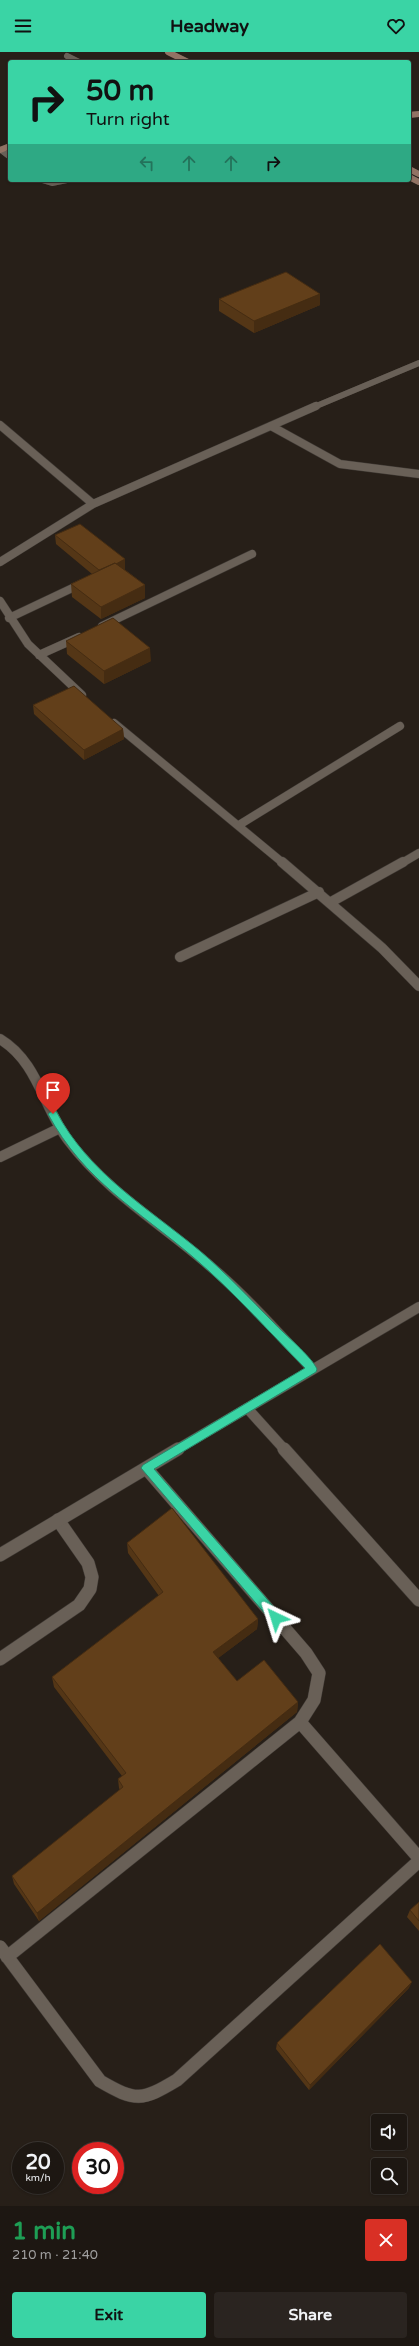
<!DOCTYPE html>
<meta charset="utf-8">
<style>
body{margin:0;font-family:"Varela Round",sans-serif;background:#2a2420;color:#f1f3f6;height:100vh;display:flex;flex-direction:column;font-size:15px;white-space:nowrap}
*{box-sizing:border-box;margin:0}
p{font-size:13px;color:#a09f9f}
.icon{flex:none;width:22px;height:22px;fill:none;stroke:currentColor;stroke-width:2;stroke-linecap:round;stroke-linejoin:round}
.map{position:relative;height:2154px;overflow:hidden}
.drawer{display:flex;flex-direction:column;background:#1d1712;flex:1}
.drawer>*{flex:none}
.banner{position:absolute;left:8px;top:8px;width:403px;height:122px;border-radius:4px;box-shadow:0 1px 3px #0004,0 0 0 1px #3b3632;background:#3ad4a5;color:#111;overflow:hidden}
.buttons{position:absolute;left:371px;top:2062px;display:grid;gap:8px}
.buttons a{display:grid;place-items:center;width:36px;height:36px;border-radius:4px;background:#1d1712;box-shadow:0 1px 3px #0004,0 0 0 1px #3b3632;font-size:20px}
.speed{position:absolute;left:12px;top:2090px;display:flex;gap:8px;font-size:20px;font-weight:700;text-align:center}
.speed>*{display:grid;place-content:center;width:52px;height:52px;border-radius:50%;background:#1d1712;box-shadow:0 1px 3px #0004,0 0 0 1px #3b3632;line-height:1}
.speed small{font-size:10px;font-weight:400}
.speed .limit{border:6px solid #d22;background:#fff;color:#111}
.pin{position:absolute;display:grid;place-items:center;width:34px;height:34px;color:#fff;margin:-41px -17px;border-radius:50% 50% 50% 0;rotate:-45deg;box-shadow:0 0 4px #0007}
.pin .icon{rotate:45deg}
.me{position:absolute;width:44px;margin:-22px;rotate:319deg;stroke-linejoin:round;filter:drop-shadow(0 0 3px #0008)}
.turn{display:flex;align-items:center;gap:14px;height:84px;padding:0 12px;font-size:18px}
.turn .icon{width:52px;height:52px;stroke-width:2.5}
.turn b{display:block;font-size:28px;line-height:34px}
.lanes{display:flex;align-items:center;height:38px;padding:0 12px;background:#0003;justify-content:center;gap:20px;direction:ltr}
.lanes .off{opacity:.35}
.round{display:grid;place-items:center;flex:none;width:42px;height:42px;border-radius:4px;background:#2a2420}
.summary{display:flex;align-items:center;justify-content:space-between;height:68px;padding:0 12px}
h1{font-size:24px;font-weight:700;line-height:30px;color:#1e9e55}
.button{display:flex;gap:8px;margin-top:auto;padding:8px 12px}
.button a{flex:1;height:46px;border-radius:4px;background:#3ad4a5;color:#111;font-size:16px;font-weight:700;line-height:46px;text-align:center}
.button a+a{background:#2a2420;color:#f1f3f6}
header{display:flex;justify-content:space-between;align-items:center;height:52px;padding:0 12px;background:#3ad4a5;color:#111;font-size:18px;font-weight:700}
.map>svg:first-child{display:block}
</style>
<header><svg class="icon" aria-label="menu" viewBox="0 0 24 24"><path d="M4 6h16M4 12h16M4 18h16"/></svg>Headway<svg class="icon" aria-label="heart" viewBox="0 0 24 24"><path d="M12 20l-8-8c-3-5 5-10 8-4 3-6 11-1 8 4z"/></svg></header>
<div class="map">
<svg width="419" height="2154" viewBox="0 0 419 2154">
<rect width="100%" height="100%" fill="#271f18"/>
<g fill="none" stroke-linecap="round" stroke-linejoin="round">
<defs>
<path id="lane" d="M 0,1607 L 79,1553 L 90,1537 L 92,1525 L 88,1511 L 58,1468"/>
<path id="street-far3" d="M 67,4 L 79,10
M 1,98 L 10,105
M 42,128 L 52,131 L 67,128
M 314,355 L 419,311"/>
<path id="street-far2" d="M 0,373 L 93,452
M 271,374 L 340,412 L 419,422
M 0,510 L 93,452 L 316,354
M 0,549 L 28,592 L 82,643
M 9,566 L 83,531
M 102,574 L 252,502
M 39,603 L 79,585
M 114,671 L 283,811
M 239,773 L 400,674
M 402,811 L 419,801"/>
<path id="street-far1" d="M 282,810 L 382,896 L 419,934
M 331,850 L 403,810
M 180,905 L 319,840
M 0,987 C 38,1010 43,1055 68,1088 C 108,1141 161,1171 210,1214 C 247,1245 279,1282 312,1317
M 0,1105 L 60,1076
M 247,1356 L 285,1398
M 176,1398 L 419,1255"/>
<path id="street" d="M 284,1397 L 419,1548
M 0,1503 L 178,1397
M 300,1670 L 419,1806
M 0,1895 L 100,2029 C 136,2050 142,2049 177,2028 L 419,1809
M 7,1905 L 300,1670 L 314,1648 L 319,1621 L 306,1601 L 146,1416"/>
<path id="secondary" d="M 168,0 L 188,10
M 409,63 L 419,62
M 0,98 L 10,94
M 409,117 L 419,122
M 409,125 L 419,130"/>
</defs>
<!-- lane casing -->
<use href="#lane" stroke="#3f3934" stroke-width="14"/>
<!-- street-far3 casing -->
<use href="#street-far3" stroke="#3f3934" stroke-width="6"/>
<!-- street-far2 casing -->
<use href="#street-far2" stroke="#3f3934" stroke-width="9"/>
<!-- street-far1 casing -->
<use href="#street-far1" stroke="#3f3934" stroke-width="11"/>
<!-- street casing -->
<use href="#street" stroke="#3f3934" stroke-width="14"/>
<!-- secondary casing -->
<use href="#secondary" stroke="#3f3934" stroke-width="6"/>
<!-- lane -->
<use href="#lane" stroke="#696057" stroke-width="13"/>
<!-- street-far3 -->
<use href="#street-far3" stroke="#696057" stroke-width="6"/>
<!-- street-far2 -->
<use href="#street-far2" stroke="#696057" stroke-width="8"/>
<!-- street-far1 -->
<use href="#street-far1" stroke="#696057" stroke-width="10"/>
<!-- street -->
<use href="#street" stroke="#696057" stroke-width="13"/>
<!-- secondary -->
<use href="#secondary" stroke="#927364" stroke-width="6"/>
</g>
<!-- wall -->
<path fill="#543616" d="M 219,247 L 320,253 L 254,281 L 219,259 Z
M 55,483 L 125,507 L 125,517 L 124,517 L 145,533 L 145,546 L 101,567 L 72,545 L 71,532 L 92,522 L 56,492 Z
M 66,589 L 151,609 L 104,632 L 67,602 Z
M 33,653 L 123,677 L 124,687 L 84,708 L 34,662 Z
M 127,1491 L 258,1567 L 257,1577 L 218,1606 L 237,1629 L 298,1650 L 297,1660 L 39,1869 L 14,1832 L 12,1824 L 120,1738 L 119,1736 L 118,1727 L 122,1724 L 54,1635 L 52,1625 L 159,1544 L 128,1501 Z
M 419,1850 L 419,1879 L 407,1865 L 410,1858 Z
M 409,1936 L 309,2038 L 276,1997 L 277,1991 Z"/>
<!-- shaded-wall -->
<path fill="#452c12" d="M 320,242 L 320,253 L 254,281 L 254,269 Z
M 125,507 L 125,517 L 100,528 L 100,519 Z
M 145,533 L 145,546 L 101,567 L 101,555 Z
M 150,596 L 151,609 L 104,632 L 104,619 Z
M 123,677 L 124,687 L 84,708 L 84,698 Z
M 258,1567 L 257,1577 L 213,1610 L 213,1600 Z
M 298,1650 L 297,1660 L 39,1869 L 37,1861 Z
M 412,1930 L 409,1936 L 309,2038 L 310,2033 Z"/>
<!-- building -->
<path fill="#623f1a" stroke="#452c12" d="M 286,220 L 320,242 L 254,269 L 219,247 Z
M 80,472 L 125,507 L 116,512 L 115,511 L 99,518 L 55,483 Z
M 115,511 L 145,533 L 101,555 L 71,532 Z
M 113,566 L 150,596 L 104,619 L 66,589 Z
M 74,634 L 123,677 L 84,698 L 33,653 Z
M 172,1456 L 258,1567 L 213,1600 L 237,1629 L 264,1608 L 298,1650 L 37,1861 L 12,1824 L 123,1735 L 118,1727 L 126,1721 L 52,1625 L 163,1540 L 127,1491 Z
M 419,1850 L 419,1869 L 410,1858 Z
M 380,1892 L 412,1930 L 310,2033 L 277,1991 Z"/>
<!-- route -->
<path fill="#3ad4a5" stroke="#268a6b" d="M 53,1058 L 56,1059 C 89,1122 147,1155 200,1199 C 226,1221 250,1247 274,1271 C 284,1282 311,1304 317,1317 L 316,1320 L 154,1417 L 280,1562 L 280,1570 L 272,1570 L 141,1416 L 143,1413 L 305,1316 C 268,1279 233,1239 193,1205 C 138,1158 84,1129 48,1062 Z"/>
</svg>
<div class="buttons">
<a><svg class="icon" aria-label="sound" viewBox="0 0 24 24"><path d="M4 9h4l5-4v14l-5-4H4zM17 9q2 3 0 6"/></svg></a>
<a><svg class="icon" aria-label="search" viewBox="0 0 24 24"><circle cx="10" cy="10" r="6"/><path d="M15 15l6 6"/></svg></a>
</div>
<div class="speed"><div>20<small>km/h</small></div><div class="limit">30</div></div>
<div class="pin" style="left:53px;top:1062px;background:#d93025"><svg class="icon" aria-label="arrive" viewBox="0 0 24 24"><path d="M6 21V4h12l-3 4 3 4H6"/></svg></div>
<svg class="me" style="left:276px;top:1566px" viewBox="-20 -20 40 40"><path d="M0-17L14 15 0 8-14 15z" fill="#3ad4a5" stroke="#fff" stroke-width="4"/></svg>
<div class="banner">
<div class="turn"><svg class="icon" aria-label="right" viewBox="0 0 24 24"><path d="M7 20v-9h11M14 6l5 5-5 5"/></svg><div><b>50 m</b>Turn right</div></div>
<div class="lanes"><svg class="icon off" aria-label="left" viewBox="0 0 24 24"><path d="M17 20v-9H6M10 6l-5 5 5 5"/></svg><svg class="icon off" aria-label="ahead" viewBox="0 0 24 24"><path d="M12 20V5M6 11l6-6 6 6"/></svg><svg class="icon off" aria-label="ahead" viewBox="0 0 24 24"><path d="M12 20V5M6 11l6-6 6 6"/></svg><svg class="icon" aria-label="right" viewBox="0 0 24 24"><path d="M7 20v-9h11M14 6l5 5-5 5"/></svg></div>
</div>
</div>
<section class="drawer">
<div class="summary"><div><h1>1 min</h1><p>210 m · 21:40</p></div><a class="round" style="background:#d93025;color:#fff"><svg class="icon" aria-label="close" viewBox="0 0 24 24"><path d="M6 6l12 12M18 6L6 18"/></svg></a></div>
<div class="button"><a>Exit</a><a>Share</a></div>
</section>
